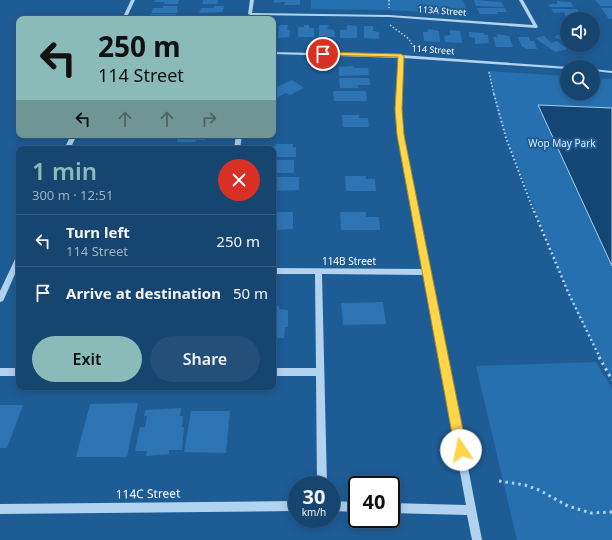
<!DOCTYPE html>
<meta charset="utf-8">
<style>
body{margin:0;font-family:"Noto Sans",sans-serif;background:#234f78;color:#f1f3f6;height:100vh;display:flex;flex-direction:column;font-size:15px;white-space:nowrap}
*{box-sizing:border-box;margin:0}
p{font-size:13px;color:#9eb1c3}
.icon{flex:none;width:22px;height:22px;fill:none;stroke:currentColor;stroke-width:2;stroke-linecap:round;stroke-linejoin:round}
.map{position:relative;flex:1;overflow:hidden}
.panel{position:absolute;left:16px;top:146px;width:260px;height:244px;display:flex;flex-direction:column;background:#164570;border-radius:8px;box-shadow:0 2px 10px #0003,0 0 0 1px #355d83}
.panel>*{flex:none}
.hud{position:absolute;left:16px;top:16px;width:260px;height:122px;border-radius:8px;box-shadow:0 2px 10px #0003,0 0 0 1px #355d83;background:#8bbbb9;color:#111;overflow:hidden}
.tools{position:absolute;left:560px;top:12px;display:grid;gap:8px}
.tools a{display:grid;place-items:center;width:40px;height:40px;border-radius:50%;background:#164570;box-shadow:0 2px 10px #0003,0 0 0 1px #355d83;font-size:20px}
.speed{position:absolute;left:288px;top:476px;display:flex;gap:8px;font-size:20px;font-weight:700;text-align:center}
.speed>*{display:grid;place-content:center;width:52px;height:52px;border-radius:50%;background:#164570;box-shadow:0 2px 10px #0003,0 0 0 1px #355d83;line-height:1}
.speed small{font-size:10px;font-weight:400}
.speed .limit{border:2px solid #111;border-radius:6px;background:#fff;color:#111}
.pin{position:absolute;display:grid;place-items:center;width:34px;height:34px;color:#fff;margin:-17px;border:2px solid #fff;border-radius:50%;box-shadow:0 1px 4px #0007}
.me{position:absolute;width:44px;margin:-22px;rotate:349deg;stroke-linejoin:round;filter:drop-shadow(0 0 3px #0008)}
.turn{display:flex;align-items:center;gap:14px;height:84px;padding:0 16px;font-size:18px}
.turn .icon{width:52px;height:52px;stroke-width:2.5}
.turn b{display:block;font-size:28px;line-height:34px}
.lanes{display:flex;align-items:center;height:38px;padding:0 16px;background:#0003;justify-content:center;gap:20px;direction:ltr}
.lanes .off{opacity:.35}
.round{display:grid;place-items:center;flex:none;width:42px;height:42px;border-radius:21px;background:#234f78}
.summary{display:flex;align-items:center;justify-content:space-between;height:68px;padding:0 16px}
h1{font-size:24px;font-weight:600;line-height:30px;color:#8bbbb9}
.action{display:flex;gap:8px;margin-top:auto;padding:8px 16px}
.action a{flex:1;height:46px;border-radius:24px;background:#8bbbb9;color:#111;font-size:16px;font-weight:600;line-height:46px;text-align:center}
.action a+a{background:#234f78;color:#f1f3f6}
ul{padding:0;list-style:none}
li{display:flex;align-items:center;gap:12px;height:52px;padding:0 16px;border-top:1px solid #355d83}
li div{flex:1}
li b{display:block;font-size:15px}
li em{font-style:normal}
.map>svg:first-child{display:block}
</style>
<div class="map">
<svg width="612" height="540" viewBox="0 0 612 540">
<rect width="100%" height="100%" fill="#1e5c96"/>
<!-- green -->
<path fill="#2770af" d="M 311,0 L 463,0 L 469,15 L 388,10 L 311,9 Z
M 488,71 L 567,76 L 567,93 L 593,93 L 593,78 L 612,79 L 612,380 L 572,303 L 500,121 Z
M 596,362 L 612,388 L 612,540 L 517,540 L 476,366 Z"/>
<!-- water -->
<path fill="#144674" stroke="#a5cff1" d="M 538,105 L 612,108 L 612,266 Z"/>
<!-- building -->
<path fill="#2d74b4" d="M 155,0 L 179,0 L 178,4 L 165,4 L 164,2 L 154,2 Z
M 203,0 L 218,0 L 218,2 L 217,4 L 202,4 Z
M 274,0 L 300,0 L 300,5 L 284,5 L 285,2 L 274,3 Z
M 474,0 L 501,2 L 504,7 L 476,6 Z
M 595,0 L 612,0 L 612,6 L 600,6 Z
M 557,1 L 571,2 L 573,7 L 550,7 L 548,4 L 557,4 Z
M 163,6 L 178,6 L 177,10 L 178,10 L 177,13 L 151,13 L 153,8 L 163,8 Z
M 214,6 L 224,6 L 223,12 L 199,13 L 201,8 L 214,8 Z
M 477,8 L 505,8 L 507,12 L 497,12 L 498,14 L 480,14 Z
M 601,8 L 612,8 L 612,19 L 609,19 Z
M 551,9 L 577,9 L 582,16 L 566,16 L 564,12 L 554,13 Z
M 150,14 L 176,14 L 174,19 L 159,19 L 159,18 L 148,18 Z
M 279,25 L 288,25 L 287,30 L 290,30 L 289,37 L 278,38 Z
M 304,25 L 309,25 L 309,28 L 314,28 L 314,37 L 298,37 L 298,27 L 304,27 Z
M 319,25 L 329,25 L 327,29 L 334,30 L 335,37 L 319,37 Z
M 347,25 L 357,26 L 357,38 L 340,38 L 340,30 L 347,30 Z
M 364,26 L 373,26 L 373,31 L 379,32 L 379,39 L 364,38 Z
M 428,29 L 439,31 L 440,42 L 424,41 L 423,32 L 428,32 Z
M 450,30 L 460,31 L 462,43 L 445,42 L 444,36 L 450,35 Z
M 469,32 L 484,33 L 484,35 L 488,35 L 489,43 L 475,44 L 475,38 L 469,37 Z
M 497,34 L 509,36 L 513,47 L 496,47 L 493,37 L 498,37 Z
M 559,34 L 567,37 L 567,42 L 554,37 Z
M 544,36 L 551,43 L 557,41 L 568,49 L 555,52 L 535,38 Z
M 518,37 L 529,37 L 530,41 L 534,41 L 537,49 L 528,49 L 522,47 Z
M 353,66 L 354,68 L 368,68 L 369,75 L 339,76 L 339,67 Z
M 339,78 L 369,78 L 370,85 L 358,85 L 359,88 L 340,88 Z
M 292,80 L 304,88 L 290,95 L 286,93 L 276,98 L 273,96 L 273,89 Z
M 333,91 L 366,91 L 367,101 L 334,101 Z
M 342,115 L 359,115 L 359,118 L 368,118 L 369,127 L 343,127 Z
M 178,135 L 206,135 L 205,140 L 196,140 L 195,142 L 177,142 Z
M 276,144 L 293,144 L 293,147 L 296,147 L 296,157 L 273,157 L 272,146 L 276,146 Z
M 273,160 L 294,160 L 294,173 L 273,173 Z
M 345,176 L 366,176 L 366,179 L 375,179 L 376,191 L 346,191 Z
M 277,177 L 299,177 L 299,190 L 273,191 L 273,180 L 277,180 Z
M 273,212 L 293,212 L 293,229 L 273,230 Z
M 340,212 L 366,212 L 366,217 L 379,217 L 380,230 L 341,230 Z
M 383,302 L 386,324 L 343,325 L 341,303 Z
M 273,306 L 279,306 L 279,309 L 288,310 L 288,327 L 285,327 L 284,338 L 273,338 Z
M 138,403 L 127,457 L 76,457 L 90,404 Z
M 0,405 L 23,405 L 7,448 L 0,448 Z
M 181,408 L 180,416 L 183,416 L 182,427 L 184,427 L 182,450 L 169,450 L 169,454 L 146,456 L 147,451 L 135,451 L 140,427 L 145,427 L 147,416 L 144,416 L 145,410 Z
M 191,411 L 230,411 L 226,453 L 184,452 Z"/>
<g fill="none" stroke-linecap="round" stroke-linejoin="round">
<!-- path-far3 -->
<path stroke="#b2d3ef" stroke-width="1.5" stroke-dasharray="1.5 2" stroke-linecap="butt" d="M 389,0 L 389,8
M 390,25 L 409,39 L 414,48
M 489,72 L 494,95"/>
<!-- path-far2 -->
<path stroke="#b2d3ef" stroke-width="2" stroke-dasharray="1.5 2.5" stroke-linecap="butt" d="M 494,94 L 506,138 L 534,212"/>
<!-- path-far1 -->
<path stroke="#b2d3ef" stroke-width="2.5" stroke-dasharray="2 3" stroke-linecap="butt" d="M 534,211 L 568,292 L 600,358"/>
<!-- path -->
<path stroke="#b2d3ef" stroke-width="3" stroke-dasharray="2.5 4" stroke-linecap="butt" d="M 599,357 L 612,380
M 499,481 L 525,485 L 539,490 L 568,506 L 591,513 L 612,512"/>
<!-- minor -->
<path fill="#b2d3ef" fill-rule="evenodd" d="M 131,0 L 135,0 L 126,19 L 122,19 Z
M 250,0 L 254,0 L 252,13 L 389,15 L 533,25 L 519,0 L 523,0 L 538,27 L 536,28 L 389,17 L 250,15 L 248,14 Z
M 273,52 L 401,55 L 569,67 L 567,67 L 567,69 L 403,58 L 401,109 L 404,135 L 482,540 L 472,540 L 467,515 L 391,513 L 391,503 L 466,505 L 424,275 L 322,274 L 327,485 L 317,485 L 316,376 L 273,376 L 273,368 L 316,368 L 315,274 L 273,274 L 273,268 L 423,269 L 398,135 L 395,109 L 399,58 L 273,54 Z
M 593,69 L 612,71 L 612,73 L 593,71 Z
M 71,135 L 77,135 L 70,149 L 64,149 Z
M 236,135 L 242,135 L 240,149 L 234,149 Z
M 19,254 L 19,265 L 4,299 L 3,301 L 0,302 L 0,291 L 16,257 Z
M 0,368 L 19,368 L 19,376 L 0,376 Z
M 297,501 L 297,511 L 0,514 L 0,504 Z
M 331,501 L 357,502 L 357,512 L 331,511 Z"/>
</g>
<!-- route -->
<path fill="#ffd54a" stroke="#a68a30" d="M 321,52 L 401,54 L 404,56 L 402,109 L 404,135 L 467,450 L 465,454 L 461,456 L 457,454 L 455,450 L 397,135 L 395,109 L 398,57 L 323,55 L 321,55 Z"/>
<g text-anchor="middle" stroke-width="4" stroke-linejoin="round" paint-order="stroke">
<!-- far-street labels -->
<g font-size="9" fill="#fff" stroke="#1e5c96">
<text transform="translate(442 11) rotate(4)" y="3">113A Street</text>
<text transform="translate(433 50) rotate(4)" y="3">114 Street</text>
</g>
<!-- park labels -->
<g font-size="10" fill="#d8ebfb" stroke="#1e5c96">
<text x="562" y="147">Wop May Park</text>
</g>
<!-- street labels -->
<g font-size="10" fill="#fff" stroke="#1e5c96">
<text x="349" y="265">114B Street</text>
</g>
<!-- near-street labels -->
<g font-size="12" fill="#fff" stroke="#1e5c96">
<text transform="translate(148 494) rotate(-1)" y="4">114C Street</text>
</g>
</g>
</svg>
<div class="tools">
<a><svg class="icon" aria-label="sound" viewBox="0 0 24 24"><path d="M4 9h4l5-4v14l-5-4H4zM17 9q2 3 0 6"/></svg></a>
<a><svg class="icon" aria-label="search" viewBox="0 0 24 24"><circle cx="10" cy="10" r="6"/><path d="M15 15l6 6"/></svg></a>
</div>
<div class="speed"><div>30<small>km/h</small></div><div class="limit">40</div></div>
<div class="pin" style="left:323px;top:54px;background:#d93025"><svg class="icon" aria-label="arrive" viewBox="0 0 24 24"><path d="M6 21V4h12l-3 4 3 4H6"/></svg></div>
<svg class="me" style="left:461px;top:450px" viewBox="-20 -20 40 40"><circle r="19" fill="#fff"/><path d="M0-13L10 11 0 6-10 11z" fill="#ffd54a"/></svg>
<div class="hud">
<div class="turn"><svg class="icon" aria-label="left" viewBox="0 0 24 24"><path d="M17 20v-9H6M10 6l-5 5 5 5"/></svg><div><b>250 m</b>114 Street</div></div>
<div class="lanes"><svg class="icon" aria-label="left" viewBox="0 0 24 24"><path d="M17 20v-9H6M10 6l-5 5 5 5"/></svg><svg class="icon off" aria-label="ahead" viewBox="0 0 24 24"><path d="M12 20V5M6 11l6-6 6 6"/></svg><svg class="icon off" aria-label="ahead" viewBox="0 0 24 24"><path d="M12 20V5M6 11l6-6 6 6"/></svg><svg class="icon off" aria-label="right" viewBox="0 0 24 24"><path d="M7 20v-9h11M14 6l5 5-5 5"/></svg></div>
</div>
<section class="panel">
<div class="summary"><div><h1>1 min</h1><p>300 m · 12:51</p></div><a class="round" style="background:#d93025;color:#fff"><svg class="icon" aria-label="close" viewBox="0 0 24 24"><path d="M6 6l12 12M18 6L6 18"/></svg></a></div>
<ul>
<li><svg class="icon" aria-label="left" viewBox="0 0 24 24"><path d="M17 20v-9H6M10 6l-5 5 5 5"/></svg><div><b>Turn left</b><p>114 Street</p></div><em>250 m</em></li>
<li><svg class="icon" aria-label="arrive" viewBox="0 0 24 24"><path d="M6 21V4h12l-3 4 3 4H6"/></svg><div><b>Arrive at destination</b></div><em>50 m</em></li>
</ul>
<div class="action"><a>Exit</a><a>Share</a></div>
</section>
</div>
